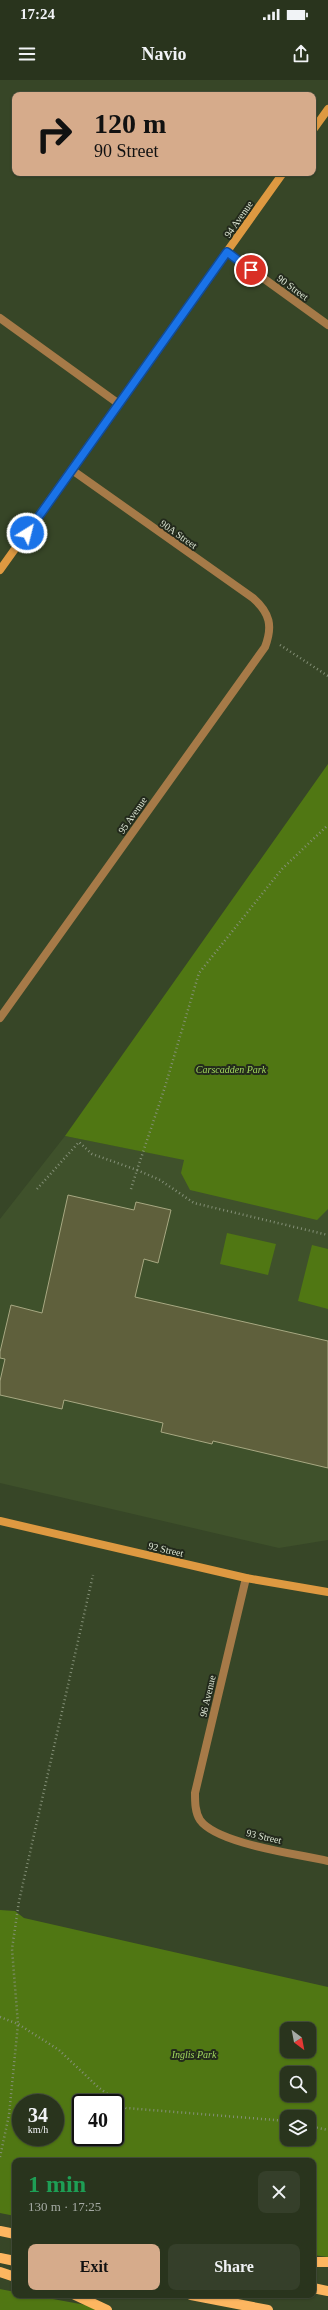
<!DOCTYPE html>
<meta charset="utf-8">
<style>
body{margin:0;font-family:"Times New Roman",serif;background:#353f2a;color:#f1f3f6;height:100vh;display:flex;flex-direction:column;font-size:15px;white-space:nowrap}
*{box-sizing:border-box;margin:0}
p{font-size:13px;color:#a5aaa4}
.icon{flex:none;width:22px;height:22px;fill:none;stroke:currentColor;stroke-width:2;stroke-linecap:round;stroke-linejoin:round}
.map{position:relative;flex:1;overflow:hidden}
.side{position:absolute;left:12px;top:2078px;width:304px;height:140px;display:flex;flex-direction:column;background:#29341d;border-radius:8px;box-shadow:0 1px 3px #0004,0 0 0 1px #454f3b}
.side>*{flex:none}
.hud{position:absolute;left:12px;top:12px;width:304px;height:84px;border-radius:8px;box-shadow:0 1px 3px #0004,0 0 0 1px #454f3b;background:#d6ab8b;color:#111;overflow:hidden}
.needle{width:26px;rotate:148deg}
.fabs{position:absolute;left:280px;top:1942px;display:grid;gap:8px}
.fabs a{display:grid;place-items:center;width:36px;height:36px;border-radius:8px;background:#29341d;box-shadow:0 1px 3px #0004,0 0 0 1px #454f3b;font-size:20px}
.speed{position:absolute;left:12px;top:2014px;display:flex;gap:8px;font-size:20px;font-weight:700;text-align:center}
.speed>*{display:grid;place-content:center;width:52px;height:52px;border-radius:50%;background:#29341d;box-shadow:0 1px 3px #0004,0 0 0 1px #454f3b;line-height:1}
.speed small{font-size:10px;font-weight:400}
.speed .limit{border:2px solid #111;border-radius:6px;background:#fff;color:#111}
.pin{position:absolute;display:grid;place-items:center;width:34px;height:34px;color:#fff;margin:-17px;border:2px solid #fff;border-radius:50%;box-shadow:0 1px 4px #0007}
.me{position:absolute;width:44px;margin:-22px;rotate:36deg;stroke-linejoin:round;filter:drop-shadow(0 0 3px #0008)}
.turn{display:flex;align-items:center;gap:14px;height:84px;padding:0 16px;font-size:18px}
.turn .icon{width:52px;height:52px;stroke-width:2.5}
.turn b{display:block;font-size:28px;line-height:34px}
.round{display:grid;place-items:center;flex:none;width:42px;height:42px;border-radius:8px;background:#353f2a}
.head{display:flex;align-items:center;justify-content:space-between;height:68px;padding:0 16px}
h1{font-size:24px;font-weight:800;line-height:30px;color:#1e9e55}
.cta{display:flex;gap:8px;margin-top:auto;padding:8px 16px}
.cta a{flex:1;height:46px;border-radius:8px;background:#d6ab8b;color:#111;font-size:16px;font-weight:800;line-height:46px;text-align:center}
.cta a+a{background:#353f2a;color:#f1f3f6}
.status{display:flex;justify-content:space-between;align-items:center;height:28px;padding:0 20px;background:#29341d;direction:ltr}
.status svg{height:11px;fill:currentColor}
header{display:flex;justify-content:space-between;align-items:center;height:52px;padding:0 16px;background:#29341d;font-size:18px;font-weight:800}
.map>svg:first-child{display:block}
</style>
<div class="status"><b>17:24</b><svg viewBox="0 0 49 12"><path d="M0 12V9h3v3zM5 12V6h3v6zM10 12V3h3v9zM15 12V0h3v12zM26 1h20v11H26zM47 4h2v5h-2z"/></svg></div>
<header><svg class="icon" aria-label="menu" viewBox="0 0 24 24"><path d="M4 6h16M4 12h16M4 18h16"/></svg>Navio<svg class="icon" aria-label="share" viewBox="0 0 24 24"><path d="M12 15V3M7 8l5-5 5 5M5 13v7h14v-7"/></svg></header>
<div class="map">
<svg width="328" height="2230" viewBox="0 0 328 2230">
<rect width="100%" height="100%" fill="#374627"/>
<!-- built -->
<path fill="#3f512b" d="M 65,1056 L 328,1108 L 328,1460 L 279,1468 L 0,1403 L 0,1139 Z"/>
<!-- green -->
<path fill="#507713" fill-rule="evenodd" d="M 328,684 L 328,1129 L 317,1140 L 190,1110 L 181,1093 L 184,1080 L 65,1056 Z
M 227,1153 L 276,1164 L 268,1195 L 220,1184 Z
M 312,1165 L 328,1169 L 328,1229 L 298,1221 Z
M 0,1830 L 15,1831 L 24,1838 L 328,1907 L 328,2177 L 313,2175 L 313,2081 L 15,2081 L 15,2136 L 0,2133 ZM 287,1949 L 309,1949 L 309,1971 L 287,1971 ZM 287,1993 L 309,1993 L 309,2015 L 287,2015 ZM 21,2023 L 55,2023 L 55,2057 L 21,2057 ZM 81,2023 L 115,2023 L 115,2057 L 81,2057 ZM 287,2037 L 309,2037 L 309,2059 L 287,2059 Z
M 0,2209 L 15,2212 L 15,2215 L 31,2215 L 113,2230 L 0,2230 Z"/>
<!-- building -->
<path fill="#5f603c" stroke="#a7a882" d="M 68,1115 L 134,1130 L 136,1122 L 171,1130 L 158,1183 L 144,1179 L 135,1217 L 328,1261 L 328,1388 L 213,1361 L 212,1364 L 161,1352 L 163,1343 L 64,1320 L 62,1329 L 0,1315 L 0,1301 L 5,1279 L 0,1278 L 0,1272 L 11,1225 L 42,1233 Z"/>
<g fill="none" stroke-linecap="round" stroke-linejoin="round">
<!-- path -->
<path stroke="#849077" stroke-width="2.5" stroke-dasharray="1 3" stroke-linecap="butt" d="M 280,565 L 328,596
M 37,1109 L 79,1062 L 92,1074 L 137,1090 L 164,1010 L 199,893 L 282,789 L 328,745
M 131,1109 L 137,1090 L 160,1100 L 194,1123 L 328,1155
M 0,1937 L 18,1944 L 59,1970 L 98,2007 L 126,2028 L 287,2041
M 309,2046 L 328,2050
M 0,2077 L 9,2035 L 18,1944 L 12,1869 L 19,1821 L 93,1495"/>
<!-- street -->
<path stroke="#a67a48" stroke-width="8" d="M 227,172 L 328,245
M 0,238 L 119,324
M 0,938 L 265,567 C 273,546 270,533 253,518 L 72,390
M 246,1498 L 195,1713 C 195,1722 195,1732 200,1740 C 217,1764 298,1774 328,1781"/>
<!-- secondary -->
<path stroke="#de9941" stroke-width="8" d="M 313,50 L 328,29
M 0,490 L 283,93
M 0,1441 L 246,1498 L 328,1512"/>
<!-- primary -->
<path stroke="#fdb660" stroke-width="10" d="M 0,2151 L 15,2154
M 0,2178 L 15,2181
M 313,2182 L 328,2182
M 0,2192 L 15,2197
M 313,2208 L 328,2211
M 75,2215 L 107,2230
M 191,2215 L 268,2230"/>
</g>
<g fill="none" stroke-linecap="round" stroke-linejoin="round">
<defs>
<path id="route" d="M 27,453 L 227,172 L 251,190"/>
</defs>
<!-- route casing -->
<use href="#route" stroke="#114b97" stroke-width="10"/>
<!-- route -->
<use href="#route" stroke="#1a73e8" stroke-width="7"/>
</g>
<g text-anchor="middle" stroke-width="4" stroke-linejoin="round" paint-order="stroke">
<!-- street labels -->
<g font-size="10" fill="#dce5d3" stroke="#232a1c">
<text transform="translate(238 139) rotate(-55)" y="4">94 Avenue</text>
<text transform="translate(293 207) rotate(36)" y="4">90 Street</text>
<text transform="translate(179 454) rotate(35)" y="4">90A Street</text>
<text transform="translate(132 735) rotate(-55)" y="4">95 Avenue</text>
<text transform="translate(166 1469) rotate(13)" y="4">92 Street</text>
<text transform="translate(207 1616) rotate(-77)" y="4">96 Avenue</text>
<text transform="translate(264 1756) rotate(13)" y="4">93 Street</text>
</g>
<!-- park labels -->
<g font-size="10" font-style="italic" fill="#a2d85e" stroke="#232a1c">
<text x="231" y="993">Carscadden Park</text>
<text x="194" y="1978">Inglis Park</text>
</g>
</g>
</svg>
<div class="fabs">
<a><svg class="needle" viewBox="-14 -14 28 28"><path d="M0-13l5 13h-10z" fill="#e53935"/><path d="M0 13l5-13h-10z" fill="#a5aaa4"/></svg></a>
<a><svg class="icon" aria-label="search" viewBox="0 0 24 24"><circle cx="10" cy="10" r="6"/><path d="M15 15l6 6"/></svg></a>
<a><svg class="icon" aria-label="layers" viewBox="0 0 24 24"><path d="M12 4l9 5-9 5-9-5zM3 14l9 5 9-5"/></svg></a>
</div>
<div class="speed"><div>34<small>km/h</small></div><div class="limit">40</div></div>
<div class="pin" style="left:251px;top:190px;background:#d93025"><svg class="icon" aria-label="arrive" viewBox="0 0 24 24"><path d="M6 21V4h12l-3 4 3 4H6"/></svg></div>
<svg class="me" style="left:27px;top:453px" viewBox="-20 -20 40 40"><circle r="17" fill="#1a73e8" stroke="#fff" stroke-width="3"/><path d="M0-11L8 9 0 5-8 9z" fill="#fff"/></svg>
<div class="hud">
<div class="turn"><svg class="icon" aria-label="right" viewBox="0 0 24 24"><path d="M7 20v-9h11M14 6l5 5-5 5"/></svg><div><b>120 m</b>90 Street</div></div>
</div>
<section class="side">
<div class="head"><div><h1>1 min</h1><p>130 m · 17:25</p></div><a class="round"><svg class="icon" aria-label="close" viewBox="0 0 24 24"><path d="M6 6l12 12M18 6L6 18"/></svg></a></div>
<div class="cta"><a>Exit</a><a>Share</a></div>
</section>
</div>
